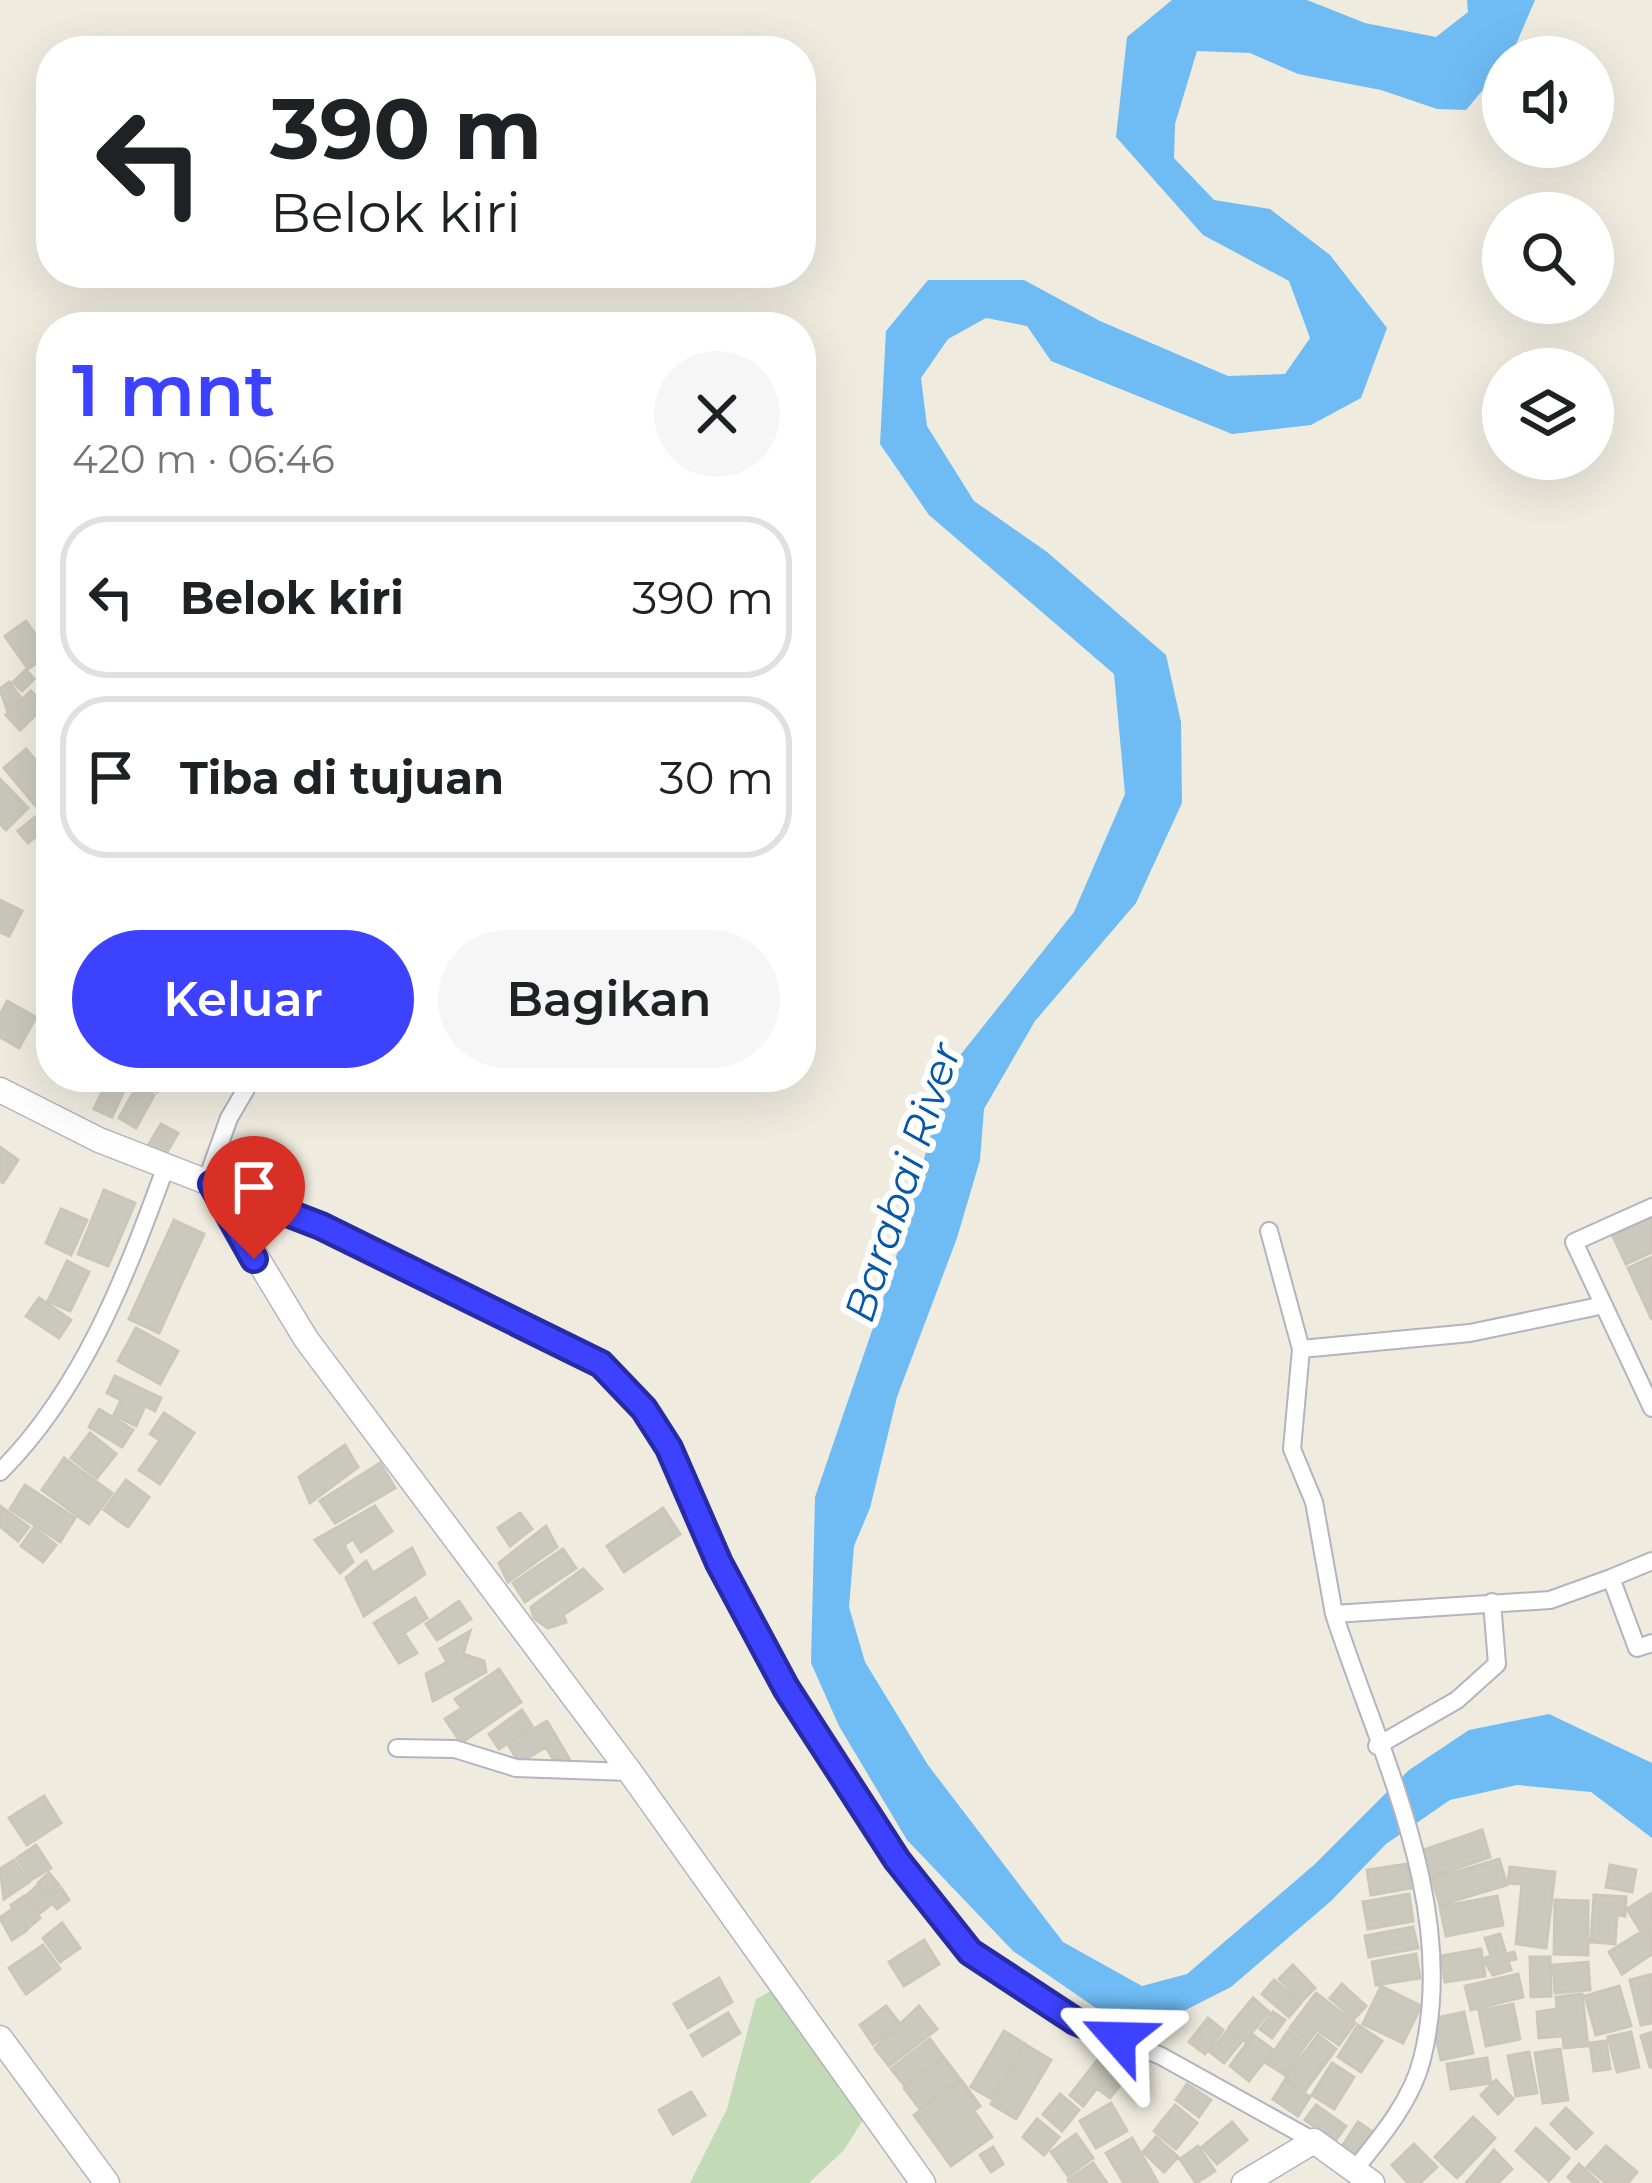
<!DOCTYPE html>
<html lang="id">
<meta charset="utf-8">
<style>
body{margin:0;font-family:Montserrat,sans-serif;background:#f6f6f6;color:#202124;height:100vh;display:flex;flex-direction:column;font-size:45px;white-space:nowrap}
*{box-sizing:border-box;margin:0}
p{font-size:39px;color:#757577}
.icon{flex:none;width:66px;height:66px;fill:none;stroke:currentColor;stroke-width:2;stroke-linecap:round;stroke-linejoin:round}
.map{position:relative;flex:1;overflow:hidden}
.side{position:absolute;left:36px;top:312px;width:780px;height:780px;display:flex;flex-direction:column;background:#fff;border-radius:48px;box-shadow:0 12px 48px #0002}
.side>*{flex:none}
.banner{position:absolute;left:36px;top:36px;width:780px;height:252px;border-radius:48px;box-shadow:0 12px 48px #0002;background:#fff;color:#202124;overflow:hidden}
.fabs{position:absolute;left:1482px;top:36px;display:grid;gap:24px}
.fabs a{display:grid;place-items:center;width:132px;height:132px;border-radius:50%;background:#fff;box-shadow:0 12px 48px #0002;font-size:60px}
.pin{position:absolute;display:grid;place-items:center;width:102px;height:102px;color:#fff;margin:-123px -51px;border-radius:50% 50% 50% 0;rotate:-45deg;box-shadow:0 0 12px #0007}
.pin .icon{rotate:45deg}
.me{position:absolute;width:132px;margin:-66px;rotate:295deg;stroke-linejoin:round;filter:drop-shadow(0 0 9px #0008)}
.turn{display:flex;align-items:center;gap:42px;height:252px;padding:0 36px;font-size:54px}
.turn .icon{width:156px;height:156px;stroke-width:2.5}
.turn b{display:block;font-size:84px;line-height:102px}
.round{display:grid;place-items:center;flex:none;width:126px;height:126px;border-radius:63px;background:#f6f6f6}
.overview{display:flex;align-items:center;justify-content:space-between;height:204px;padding:0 36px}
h1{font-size:72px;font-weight:600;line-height:90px;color:#3c42ff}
.button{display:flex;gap:24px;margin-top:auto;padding:24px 36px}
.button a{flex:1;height:138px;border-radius:72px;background:#3c42ff;color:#fff;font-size:48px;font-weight:600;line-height:138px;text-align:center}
.button a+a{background:#f6f6f6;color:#202124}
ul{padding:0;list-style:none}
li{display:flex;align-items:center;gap:36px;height:162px;margin:0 24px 18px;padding:0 12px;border:6px solid #e0e0e0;border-radius:48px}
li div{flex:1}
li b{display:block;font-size:45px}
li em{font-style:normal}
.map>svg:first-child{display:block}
</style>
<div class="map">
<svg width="1652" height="2183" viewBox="0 0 1652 2183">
<rect width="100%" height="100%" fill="#efebdf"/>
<!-- cemetery -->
<path fill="#c2dab6" d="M 778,1987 L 868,2112 L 844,2150 L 809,2183 L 690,2183 L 727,2109 L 756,1999 Z"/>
<!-- water -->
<path fill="#6fbcf5" d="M 1172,0 L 1307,0 L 1365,23 L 1436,37 L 1468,12 L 1467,0 L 1535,0 L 1511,56 L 1503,57 L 1503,66 L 1466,110 L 1437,109 L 1381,90 L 1298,74 L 1250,53 L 1197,51 L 1175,124 L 1174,158 L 1214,200 L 1270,209 L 1330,255 L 1387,328 L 1361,398 L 1311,425 L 1232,434 L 1051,361 L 1027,326 L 986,318 L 948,339 L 921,378 L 927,426 L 974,501 L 1047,552 L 1166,655 L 1181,722 L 1182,803 L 1136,903 L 1035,1021 L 984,1109 L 980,1160 L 957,1238 L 897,1397 L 870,1508 L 854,1546 L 849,1607 L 865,1662 L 928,1765 L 1063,1942 L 1142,1986 L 1187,1974 L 1315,1864 L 1409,1770 L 1469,1730 L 1549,1714 L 1652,1763 L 1652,1838 L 1591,1792 L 1517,1785 L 1450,1800 L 1386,1844 L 1331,1901 L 1231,1987 L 1164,2021 L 1096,2008 L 1013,1951 L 907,1840 L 839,1726 L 811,1663 L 815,1497 L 890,1278 L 950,1068 L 1074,912 L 1125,794 L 1114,674 L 929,515 L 880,444 L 886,331 L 928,280 L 1024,280 L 1100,321 L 1228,376 L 1285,374 L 1310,338 L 1289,281 L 1203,235 L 1116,137 L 1127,37 Z"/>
<!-- building -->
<path fill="#cbc9be" stroke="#cbc7b8" stroke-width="3" d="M 26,621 L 49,654 L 28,669 L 5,636 Z
M 26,670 L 34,679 L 22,691 L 13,682 Z
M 9,682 L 21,698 L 7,710 L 0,689 Z
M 31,691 L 45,706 L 20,730 L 6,715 Z
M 26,749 L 51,778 L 51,791 L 35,805 L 4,768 Z
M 0,779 L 28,808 L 6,830 L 0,824 Z
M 35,817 L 45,829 L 28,843 L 18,831 Z
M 0,900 L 22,911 L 9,936 L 0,932 Z
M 7,1001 L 36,1017 L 19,1048 L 0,1037 L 0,1015 Z
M 109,1077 L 129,1080 L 112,1117 L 94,1109 Z
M 143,1077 L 164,1077 L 157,1092 L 139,1084 Z
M 137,1086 L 154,1095 L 136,1128 L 119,1118 Z
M 161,1124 L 178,1133 L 166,1154 L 149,1144 Z
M 0,1147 L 18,1160 L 3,1183 L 0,1181 Z
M 104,1190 L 135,1203 L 108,1266 L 78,1254 Z
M 61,1209 L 87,1220 L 71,1255 L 46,1243 Z
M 1652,1216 L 1652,1252 L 1626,1264 L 1612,1234 Z
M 174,1220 L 204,1234 L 159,1333 L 129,1319 Z
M 1652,1257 L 1652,1320 L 1628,1268 Z
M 67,1261 L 89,1272 L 70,1311 L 48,1301 Z
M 39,1298 L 71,1320 L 59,1338 L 26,1316 Z
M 136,1328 L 178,1351 L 160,1384 L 118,1361 Z
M 115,1376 L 161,1398 L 155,1411 L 145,1406 L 136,1426 L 114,1415 L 121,1400 L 107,1393 Z
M 99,1409 L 133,1430 L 122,1447 L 89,1427 Z
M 164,1413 L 194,1433 L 160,1484 L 139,1470 L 160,1440 L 150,1434 Z
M 90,1433 L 116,1454 L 97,1478 L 71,1458 Z
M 345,1445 L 358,1467 L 310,1503 L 299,1477 Z
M 64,1458 L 112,1493 L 89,1524 L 42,1490 Z
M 380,1463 L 395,1488 L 335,1523 L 320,1501 Z
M 126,1480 L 149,1497 L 128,1527 L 104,1510 Z
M 25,1485 L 75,1518 L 60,1542 L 10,1509 Z
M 0,1506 L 29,1527 L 18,1541 L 0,1526 Z
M 375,1506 L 392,1531 L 361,1552 L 353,1539 L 344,1545 L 353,1562 L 340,1573 L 315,1540 Z
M 663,1508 L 680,1534 L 624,1572 L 607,1546 Z
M 520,1513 L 532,1529 L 510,1546 L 498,1528 Z
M 546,1526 L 557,1547 L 508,1582 L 499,1563 Z
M 34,1528 L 56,1545 L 43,1562 L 21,1546 Z
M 412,1548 L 425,1574 L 364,1616 L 346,1578 L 366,1561 L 373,1573 Z
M 563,1549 L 576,1568 L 525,1602 L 513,1583 Z
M 583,1569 L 602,1589 L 563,1615 L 566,1622 L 548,1628 L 534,1618 L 531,1607 Z
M 415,1598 L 427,1618 L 404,1633 L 417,1653 L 399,1663 L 374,1623 Z
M 459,1601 L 471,1619 L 437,1640 L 426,1624 Z
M 470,1631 L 463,1654 L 484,1661 L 486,1672 L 433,1701 L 426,1674 L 447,1662 L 440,1649 Z
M 499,1669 L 521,1702 L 461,1743 L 445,1719 L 462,1708 L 455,1699 Z
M 522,1710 L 532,1726 L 499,1749 L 489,1734 Z
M 547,1721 L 571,1762 L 559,1769 L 546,1747 L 519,1763 L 508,1744 Z
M 44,1796 L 61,1823 L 27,1845 L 9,1818 Z
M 1482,1830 L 1490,1857 L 1430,1877 L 1421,1851 Z
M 36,1845 L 51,1868 L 31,1880 L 17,1858 Z
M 1499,1859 L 1507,1885 L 1440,1905 L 1432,1879 Z
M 14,1860 L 29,1882 L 4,1899 L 0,1869 Z
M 1407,1864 L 1411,1888 L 1371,1895 L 1367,1870 Z
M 1610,1865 L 1636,1870 L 1632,1892 L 1606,1887 Z
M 1510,1867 L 1555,1872 L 1546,1948 L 1516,1944 L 1522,1884 L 1508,1883 Z
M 49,1873 L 59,1885 L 48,1895 L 38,1883 Z
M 37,1886 L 52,1904 L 40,1913 L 27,1895 Z
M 61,1888 L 69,1900 L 57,1909 L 48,1897 Z
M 1652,1893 L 1652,1922 L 1640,1930 L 1627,1909 Z
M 1409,1894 L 1413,1921 L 1368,1929 L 1363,1902 Z
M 1594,1895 L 1626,1897 L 1625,1916 L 1617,1915 L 1615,1944 L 1591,1942 Z
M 24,1896 L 40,1918 L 28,1928 L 11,1905 Z
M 1497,1896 L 1503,1925 L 1446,1936 L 1440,1907 Z
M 1555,1900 L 1588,1901 L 1588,1955 L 1554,1954 Z
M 12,1909 L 27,1930 L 12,1940 L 0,1918 Z
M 62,1923 L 80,1948 L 60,1962 L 43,1938 Z
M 1652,1925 L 1652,1954 L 1622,1974 L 1609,1952 Z
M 1413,1927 L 1418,1948 L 1369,1957 L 1365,1936 Z
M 1500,1934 L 1506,1954 L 1514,1952 L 1516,1959 L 1508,1961 L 1511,1970 L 1493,1975 L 1483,1959 L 1491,1956 L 1485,1938 Z
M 924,1940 L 939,1964 L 904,1986 L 889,1962 Z
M 43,1945 L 60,1969 L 26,1994 L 9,1968 Z
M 1481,1949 L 1485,1976 L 1445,1982 L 1441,1956 Z
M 1416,1954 L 1420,1978 L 1376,1985 L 1372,1962 Z
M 1530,1957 L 1550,1957 L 1551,1996 L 1531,1997 Z
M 1588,1962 L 1590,1990 L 1555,1993 L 1553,1965 Z
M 1293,1965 L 1315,1988 L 1302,2001 L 1279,1979 Z
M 1518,1974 L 1523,1997 L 1471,2010 L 1465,1986 Z
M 1652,1974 L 1652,2023 L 1641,2025 L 1630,1980 Z
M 719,1978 L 732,2002 L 688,2028 L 674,2004 Z
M 1274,1980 L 1301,2003 L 1289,2017 L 1262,1994 Z
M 1342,1984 L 1366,2006 L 1354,2019 L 1330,1998 Z
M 1381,1986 L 1421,2006 L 1403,2043 L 1363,2024 Z
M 1619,1986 L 1631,2026 L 1596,2035 L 1585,1996 Z
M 1316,1993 L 1355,2023 L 1339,2045 L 1317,2030 L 1308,2042 L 1290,2028 Z
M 1582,1994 L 1588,2046 L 1564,2048 L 1563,2036 L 1539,2038 L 1537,2012 L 1557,2009 L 1556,1997 Z
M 1253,1998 L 1269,2012 L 1245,2041 L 1229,2027 Z
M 1513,2004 L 1520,2039 L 1486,2046 L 1479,2011 Z
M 886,2006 L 900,2024 L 873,2044 L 860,2025 Z
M 919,2006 L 937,2029 L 889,2066 L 875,2048 Z
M 1273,2012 L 1285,2020 L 1272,2038 L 1260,2029 Z
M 1464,2012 L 1473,2053 L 1441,2060 L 1432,2019 Z
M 728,2013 L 740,2033 L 703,2056 L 691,2035 Z
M 1208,2018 L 1223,2030 L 1205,2054 L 1189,2042 Z
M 1358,2025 L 1382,2041 L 1361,2072 L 1338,2057 Z
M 1228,2030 L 1242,2041 L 1224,2063 L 1210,2052 Z
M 1004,2031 L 1025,2044 L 992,2099 L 971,2087 Z
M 1288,2031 L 1306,2044 L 1285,2075 L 1266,2063 Z
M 1631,2032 L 1639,2067 L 1617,2072 L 1608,2037 Z
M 1652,2032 L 1652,2067 L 1650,2067 L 1641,2036 Z
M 1253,2035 L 1273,2050 L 1249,2081 L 1230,2066 Z
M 1318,2035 L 1336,2049 L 1305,2091 L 1286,2077 Z
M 930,2039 L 943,2057 L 905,2086 L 891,2069 Z
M 1114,2039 L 1140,2059 L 1110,2098 L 1097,2088 L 1083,2106 L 1070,2095 Z
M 1606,2041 L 1610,2069 L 1594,2071 L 1590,2043 Z
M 1026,2045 L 1051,2060 L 1016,2119 L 991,2104 Z
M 1560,2049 L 1568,2100 L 1543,2103 L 1535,2053 Z
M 1529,2052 L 1537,2093 L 1516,2096 L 1508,2056 Z
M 944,2058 L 960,2079 L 920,2109 L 904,2088 Z
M 1487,2058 L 1491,2083 L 1451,2089 L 1447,2064 Z
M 1332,2063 L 1354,2077 L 1334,2109 L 1312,2095 Z
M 961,2080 L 980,2106 L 933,2141 L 914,2115 Z
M 1285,2080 L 1310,2097 L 1298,2116 L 1273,2099 Z
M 1496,2080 L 1513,2099 L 1498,2114 L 1481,2095 Z
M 1187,2084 L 1211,2100 L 1199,2117 L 1176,2100 Z
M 691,2092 L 705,2115 L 673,2134 L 659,2110 Z
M 1060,2094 L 1079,2110 L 1062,2131 L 1043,2114 Z
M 1111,2103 L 1127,2131 L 1096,2148 L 1080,2121 Z
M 1175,2105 L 1197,2123 L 1176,2149 L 1154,2131 Z
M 1316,2105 L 1346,2126 L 1335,2141 L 1305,2120 Z
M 1566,2108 L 1592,2133 L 1576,2149 L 1551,2124 Z
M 974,2111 L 992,2137 L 951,2166 L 933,2141 Z
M 1473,2117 L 1495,2138 L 1457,2178 L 1435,2157 Z
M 1037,2119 L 1059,2137 L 1044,2155 L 1023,2137 Z
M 1232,2122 L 1247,2140 L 1217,2164 L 1202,2147 Z
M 1358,2122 L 1374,2133 L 1358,2158 L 1341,2148 Z
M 1536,2128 L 1569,2158 L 1549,2181 L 1516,2151 Z
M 1076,2134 L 1093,2158 L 1068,2176 L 1051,2152 Z
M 1156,2137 L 1178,2157 L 1164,2172 L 1143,2152 Z
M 1132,2138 L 1158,2183 L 1124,2183 L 1106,2153 Z
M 1414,2144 L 1437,2167 L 1420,2183 L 1408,2183 L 1392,2165 Z
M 1198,2146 L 1215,2171 L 1196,2183 L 1180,2159 Z
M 1606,2146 L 1637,2172 L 1628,2183 L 1606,2183 L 1587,2167 Z
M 993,2147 L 1003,2164 L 991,2172 L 980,2155 Z
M 1494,2150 L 1512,2169 L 1498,2183 L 1466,2183 Z
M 1093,2163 L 1107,2183 L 1070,2183 L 1068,2180 Z
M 1579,2164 L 1599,2183 L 1574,2183 L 1568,2177 Z"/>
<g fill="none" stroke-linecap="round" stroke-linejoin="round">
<defs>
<path id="street" d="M 206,1182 L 229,1118 L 253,1077
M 212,1184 L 321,1225 L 601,1364 L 644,1409 L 669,1448 L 719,1563 L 786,1688 L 897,1860 L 971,1952 L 1075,2021 L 1161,2056 L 1314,2141
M 1652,1207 L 1574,1242 L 1652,1408
M 1269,1231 L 1301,1349 L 1292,1449 L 1314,1502 L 1334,1614
M 1301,1349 L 1470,1333 L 1604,1305
M 0,1472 C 83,1389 126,1276 166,1166
M 1611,1578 L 1652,1561
M 1377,1746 L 1457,1700 L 1497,1664 L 1492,1602
M 397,1748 L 455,1749 L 516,1768 L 630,1772
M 1355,2169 C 1381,2137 1412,2100 1422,2059 C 1460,1908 1380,1755 1334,1614 L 1550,1600 L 1611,1578 L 1637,1648 L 1652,1643"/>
<path id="secondary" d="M 0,1090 L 99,1140 L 212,1184 L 306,1339 L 630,1772 L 923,2183
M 0,2038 L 107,2183
M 1244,2183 L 1314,2141 L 1372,2183"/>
</defs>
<!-- street casing -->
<use href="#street" stroke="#b3b3c1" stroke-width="20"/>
<!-- secondary casing -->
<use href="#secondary" stroke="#b3b3c1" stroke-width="27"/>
<!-- street -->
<use href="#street" stroke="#fff" stroke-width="16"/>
<!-- secondary -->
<use href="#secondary" stroke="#fff" stroke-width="24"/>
</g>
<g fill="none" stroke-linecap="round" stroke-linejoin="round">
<defs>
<path id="route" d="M 254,1259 L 212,1184 L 321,1226 L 601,1364 L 644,1409 L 669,1448 L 719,1563 L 786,1688 L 897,1860 L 970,1952 L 1075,2021 L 1118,2038"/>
</defs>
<!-- route casing -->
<use href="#route" stroke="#272ba6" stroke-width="30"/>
<!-- route -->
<use href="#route" stroke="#3c42ff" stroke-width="21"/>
</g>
<g text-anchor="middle" stroke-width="12" stroke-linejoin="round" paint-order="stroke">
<!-- water labels -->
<g font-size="42" font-style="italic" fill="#0757a8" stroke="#fff">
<text transform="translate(902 1182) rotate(-72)" y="15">Barabai River</text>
</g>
</g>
</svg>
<div class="fabs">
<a><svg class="icon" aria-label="sound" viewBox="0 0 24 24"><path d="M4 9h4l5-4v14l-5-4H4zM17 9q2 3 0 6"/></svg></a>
<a><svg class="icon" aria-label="search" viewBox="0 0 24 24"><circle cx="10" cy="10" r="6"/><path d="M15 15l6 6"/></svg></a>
<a><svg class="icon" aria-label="layers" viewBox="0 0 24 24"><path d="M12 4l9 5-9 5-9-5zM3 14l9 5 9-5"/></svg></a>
</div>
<div class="pin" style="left:254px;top:1259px;background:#d93025"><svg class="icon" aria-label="arrive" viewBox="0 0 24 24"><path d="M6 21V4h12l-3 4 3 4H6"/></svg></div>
<svg class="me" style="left:1118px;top:2038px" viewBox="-20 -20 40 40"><path d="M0-17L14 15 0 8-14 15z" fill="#3c42ff" stroke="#fff" stroke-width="4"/></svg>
<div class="banner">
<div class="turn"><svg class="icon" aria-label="left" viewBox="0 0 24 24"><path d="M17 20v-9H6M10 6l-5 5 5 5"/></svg><div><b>390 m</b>Belok kiri</div></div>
</div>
<section class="side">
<div class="overview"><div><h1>1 mnt</h1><p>420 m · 06:46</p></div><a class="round"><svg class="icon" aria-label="close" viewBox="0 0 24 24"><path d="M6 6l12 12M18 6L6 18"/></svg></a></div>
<ul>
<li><svg class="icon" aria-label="left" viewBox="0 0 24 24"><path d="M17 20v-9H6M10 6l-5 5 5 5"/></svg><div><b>Belok kiri</b></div><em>390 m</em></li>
<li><svg class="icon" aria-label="arrive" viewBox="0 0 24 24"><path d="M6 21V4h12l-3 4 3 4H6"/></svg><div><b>Tiba di tujuan</b></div><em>30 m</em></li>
</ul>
<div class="button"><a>Keluar</a><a>Bagikan</a></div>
</section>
</div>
